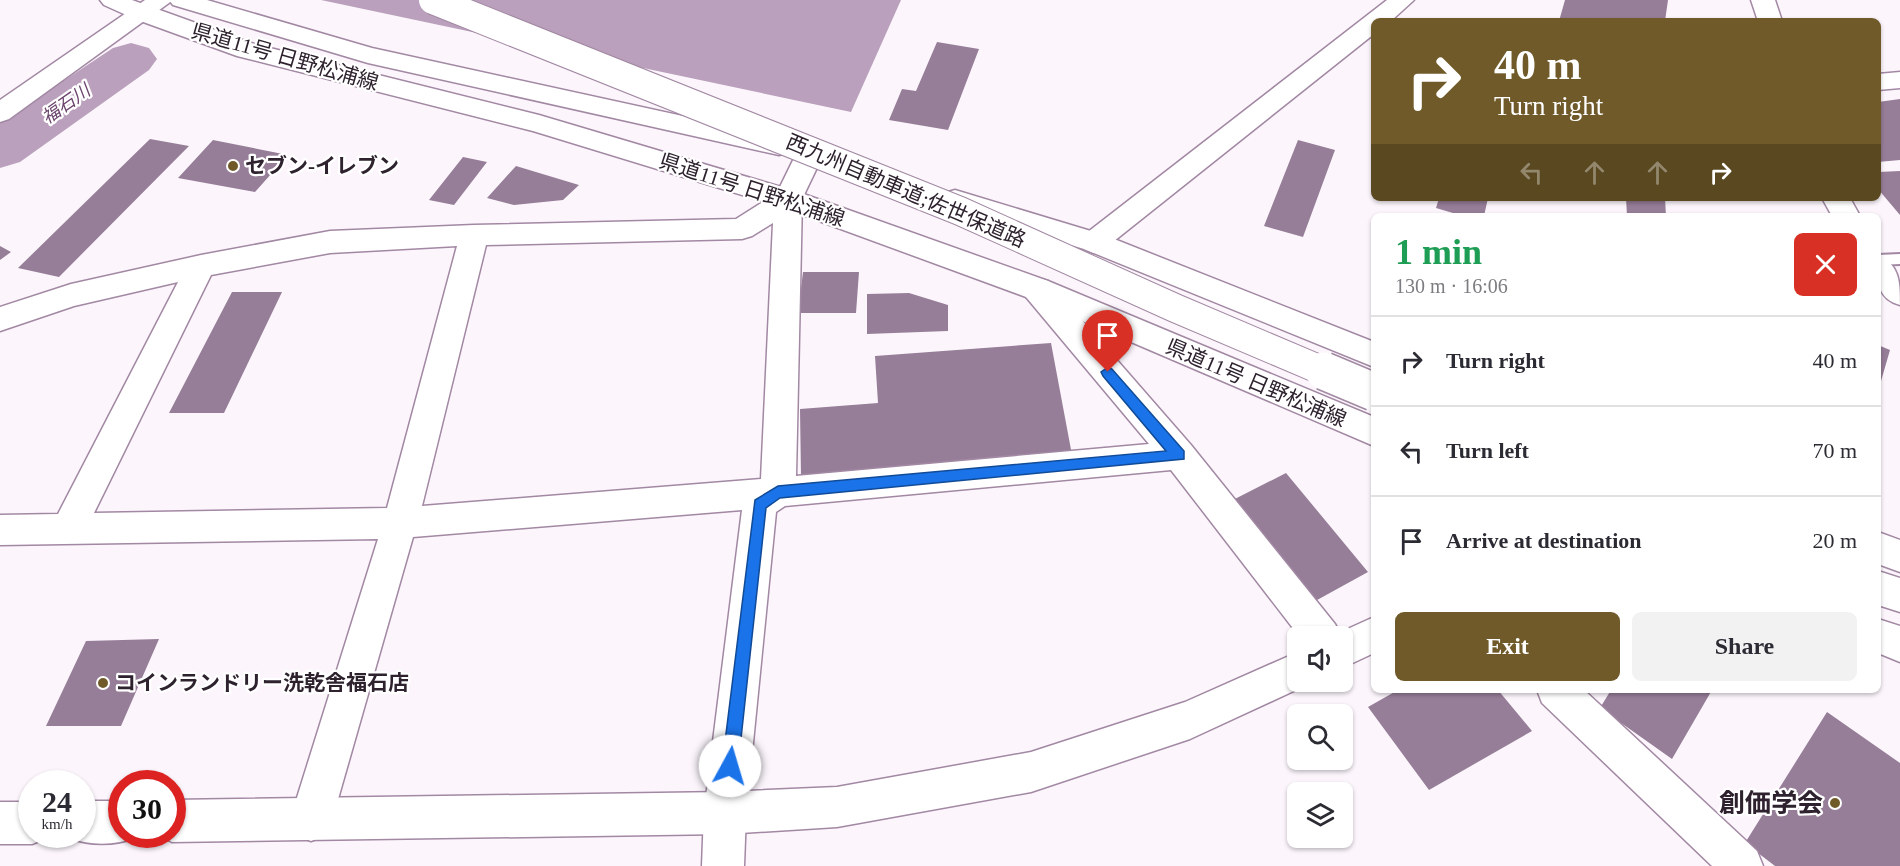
<!DOCTYPE html>
<meta charset="utf-8">
<style>
body{margin:0;font-family:"Times New Roman","Noto Sans JP",serif;background:#f2f2f3;color:#2b2b33;height:100vh;display:flex;flex-direction:column;font-size:22px;white-space:nowrap}
*{box-sizing:border-box;margin:0}
p{font-size:20px;color:#7c7c81}
.icon{flex:none;width:33px;height:33px;fill:none;stroke:currentColor;stroke-width:2;stroke-linecap:round;stroke-linejoin:round}
.map{position:relative;flex:1;overflow:hidden}
.details{position:absolute;left:1371px;top:213px;width:510px;height:480px;display:flex;flex-direction:column;background:#fff;border-radius:9px;box-shadow:0 2px 4px #0004}
.details>*{flex:none}
.hud{position:absolute;left:1371px;top:18px;width:510px;height:183px;border-radius:9px;box-shadow:0 2px 4px #0004;background:#705a29;color:#fff;overflow:hidden}
.buttons{position:absolute;left:1287px;top:626px;display:grid;gap:12px}
.buttons a{display:grid;place-items:center;width:66px;height:66px;border-radius:9px;background:#fff;box-shadow:0 2px 4px #0004;font-size:30px}
.speed{position:absolute;left:18px;top:770px;display:flex;gap:12px;font-size:30px;font-weight:700;text-align:center}
.speed>*{display:grid;place-content:center;width:78px;height:78px;border-radius:50%;background:#fff;box-shadow:0 2px 4px #0004;line-height:1}
.speed small{font-size:15px;font-weight:400}
.speed .limit{border:9px solid #d22;background:#fff;color:#111}
.pin{position:absolute;display:grid;place-items:center;width:51px;height:51px;color:#fff;margin:-62px -26px;border-radius:50% 50% 50% 0;rotate:-45deg;box-shadow:0 0 6px #0007}
.pin .icon{rotate:45deg}
.me{position:absolute;width:66px;margin:-33px;rotate:6deg;stroke-linejoin:round;filter:drop-shadow(0 0 4px #0008)}
.turn{display:flex;align-items:center;gap:21px;height:126px;padding:0 24px;font-size:27px}
.turn .icon{width:78px;height:78px;stroke-width:2.5}
.turn b{display:block;font-size:42px;line-height:51px}
.lanes{display:flex;align-items:center;height:57px;padding:0 24px;background:#0003;justify-content:center;gap:30px;direction:ltr}
.lanes .off{opacity:.35}
.round{display:grid;place-items:center;flex:none;width:63px;height:63px;border-radius:9px;background:#f2f2f3}
.summary{display:flex;align-items:center;justify-content:space-between;height:102px;padding:0 24px}
h1{font-size:36px;font-weight:700;line-height:45px;color:#1e9e55}
.primary-button{display:flex;gap:12px;margin-top:auto;padding:12px 24px}
.primary-button a{flex:1;height:69px;border-radius:9px;background:#705a29;color:#fff;font-size:24px;font-weight:700;line-height:69px;text-align:center}
.primary-button a+a{background:#f2f2f3;color:#2b2b33}
ul{padding:0;list-style:none}
li{display:flex;align-items:center;gap:18px;height:90px;padding:0 24px;border-top:2px solid #e1e1e2}
li div{flex:1}
li b{display:block;font-size:22px}
li em{font-style:normal}
.map>svg:first-child{display:block}
</style>
<div class="map">
<svg width="1900" height="866" viewBox="0 0 1900 866">
<rect width="100%" height="100%" fill="#fcf6fc"/>
<!-- water -->
<path fill="#baa0bc" d="M 321,0 L 901,0 L 851,112 Z"/>
<g fill="none" stroke-linecap="round" stroke-linejoin="round">
<!-- river -->
<path fill="#baa0bc" fill-rule="evenodd" d="M 131,43 L 149,48 L 157,59 L 149,70 L 20,162 L 0,168 L 0,123 L 113,48 Z"/>
</g>
<!-- building -->
<path fill="#967d98" d="M 1565,0 L 1668,0 L 1665,21 L 1559,21 Z
M 937,42 L 979,49 L 948,130 L 889,120 L 902,89 L 916,91 Z
M 1900,99 L 1900,160 L 1878,162 L 1878,102 Z
M 150,139 L 189,146 L 59,277 L 18,268 Z
M 213,140 L 288,155 L 255,192 L 178,178 Z
M 1298,140 L 1335,150 L 1303,237 L 1264,226 Z
M 463,157 L 487,162 L 454,205 L 429,200 Z
M 516,166 L 579,185 L 563,200 L 514,205 L 487,198 Z
M 1900,171 L 1900,215 L 1878,189 L 1878,172 Z
M 1439,198 L 1488,198 L 1484,216 L 1463,216 L 1436,208 Z
M 1626,198 L 1665,198 L 1666,216 L 1627,216 Z
M 0,246 L 11,252 L 0,260 Z
M 803,272 L 859,272 L 856,313 L 798,313 Z
M 232,292 L 282,292 L 224,413 L 169,413 Z
M 909,293 L 948,305 L 948,331 L 867,334 L 867,294 Z
M 1051,343 L 1072,455 L 801,477 L 800,409 L 878,403 L 875,356 Z
M 1878,345 L 1890,350 L 1879,388 L 1878,388 Z
M 1286,473 L 1368,572 L 1308,605 L 1227,503 Z
M 159,639 L 121,726 L 46,726 L 86,641 Z
M 1398,690 L 1498,690 L 1532,731 L 1429,790 L 1368,707 Z
M 1611,690 L 1712,690 L 1672,759 L 1600,708 Z
M 1827,712 L 1900,763 L 1900,866 L 1775,866 L 1745,843 Z"/>
<g fill="none" stroke-linecap="round" stroke-linejoin="round">
<defs>
<path id="service" d="M 1900,254 L 1900,264 L 1878,265 L 1878,255 Z"/>
<path id="minor" d="M 1387,0 L 1414,0 L 1391,21 L 1374,21 L 1374,34 L 1104,249 L 1094,253 L 1084,249 L 1080,242 L 1084,235 Z
M 1900,72 L 1900,88 L 1878,90 L 1878,74 Z
M 810,144 L 820,146 L 824,153 L 802,199 L 796,476 L 1149,444 L 1026,297 L 1022,289 L 1026,281 L 1037,278 L 1048,281 L 1191,445 L 1335,624 L 1341,636 L 1299,636 L 1171,470 L 785,506 L 776,512 L 746,813 L 744,866 L 702,866 L 704,813 L 742,510 L 413,537 L 332,820 L 326,835 L 311,841 L 296,835 L 290,820 L 378,539 L 0,545 L 0,515 L 58,514 L 178,282 L 74,306 L 0,331 L 0,307 L 71,284 L 201,255 L 330,231 L 474,225 L 736,219 L 777,193 L 800,146 ZM 773,223 L 761,479 L 422,506 L 486,245 L 742,239 L 752,236 ZM 457,246 L 387,508 L 94,513 L 211,275 L 330,253 Z
M 1537,690 L 1584,690 L 1757,851 L 1763,866 L 1712,866 L 1542,703 Z"/>
<path id="tertiary" d="M 145,0 L 173,0 L 9,119 L 0,122 L 0,100 Z
M 1751,0 L 1775,0 L 1782,21 L 1758,21 Z
M 1822,198 L 1850,198 L 1860,216 L 1832,216 Z
M 1878,256 C 1900,264 1900,283 1900,305 C 1875,298 1878,278 1878,256 Z
M 1374,617 L 1374,653 L 1342,668 L 1342,636 L 1332,636 Z
M 1298,652 L 1298,681 L 1311,683 L 1190,739 L 1031,792 L 837,827 L 725,834 L 172,842 L 157,834 L 172,834 L 172,800 L 725,792 L 837,787 L 1031,752 L 1185,702 Z
M 82,801 L 122,801 L 122,834 L 138,834 L 137,837 C 115,846 89,846 67,837 L 66,834 L 82,834 Z
M 0,802 L 32,802 L 32,834 L 48,834 L 47,838 L 32,844 L 0,844 Z"/>
<path id="primary" d="M 100,0 L 132,0 L 254,44 L 539,115 L 798,192 L 1048,281 L 1374,417 L 1374,446 L 1026,297 L 778,206 L 533,131 L 237,56 L 135,19 L 104,5 Z
M 169,0 L 207,0 L 372,48 L 779,137 L 789,140 L 792,146 L 789,152 L 779,155 L 368,63 L 173,5 Z
M 955,190 L 1104,235 L 1374,342 L 1374,367 L 1084,249 L 945,207 L 941,200 L 945,193 Z
M 1878,532 L 1900,540 L 1900,572 L 1878,564 Z
M 1878,619 L 1900,626 L 1900,662 L 1878,653 Z"/>
<path id="motorway" d="M 1878,571 L 1900,578 L 1900,612 L 1878,605 Z"/>
</defs>
<!-- service casing -->
<use href="#service" stroke="#a288a3" stroke-width="4"/>
<!-- minor casing -->
<use href="#minor" stroke="#a288a3" stroke-width="3"/>
<!-- tertiary casing -->
<use href="#tertiary" stroke="#a288a3" stroke-width="3"/>
<!-- primary casing -->
<use href="#primary" stroke="#a288a3" stroke-width="3"/>
<!-- motorway casing -->
<use href="#motorway" stroke="#a288a3" stroke-width="3"/>
<!-- service -->
<use href="#service" fill="#fff" fill-rule="evenodd"/>
<!-- minor -->
<use href="#minor" fill="#fff" fill-rule="evenodd"/>
<!-- tertiary -->
<use href="#tertiary" fill="#fff" fill-rule="evenodd"/>
<!-- primary -->
<use href="#primary" fill="#fff" fill-rule="evenodd"/>
<!-- motorway -->
<use href="#motorway" fill="#fff" fill-rule="evenodd"/>
<defs>
<path id="motorway-bridge-far1" d="M 433,0 L 960,211 L 1175,308 L 1328,373"/>
<path id="motorway-bridge" d="M 1324,371 L 1374,392"/>
</defs>
<!-- motorway-bridge-far1 casing -->
<use href="#motorway-bridge-far1" stroke="#a288a3" stroke-width="30" stroke-linecap="butt"/>
<!-- motorway-bridge casing -->
<use href="#motorway-bridge" stroke="#a288a3" stroke-width="40" stroke-linecap="butt"/>
<!-- motorway-bridge-far1 -->
<use href="#motorway-bridge-far1" stroke="#fff" stroke-width="28"/>
<!-- motorway-bridge -->
<use href="#motorway-bridge" stroke="#fff" stroke-width="37"/>
</g>
<!-- route -->
<path fill="#1a73e8" stroke="#114b97" stroke-width="1.5" d="M 1108,367 L 1112,369 L 1184,451 L 1184,459 L 780,498 L 766,508 L 738,766 L 736,772 L 730,774 L 724,772 L 722,766 L 755,500 L 778,486 L 1166,451 L 1103,376 L 1101,372 Z"/>
<!-- markers -->
<g fill="#705a29" stroke="#fff" stroke-width="2">
<circle cx="233" cy="166" r="6"/>
<circle cx="103" cy="683" r="6"/>
<circle cx="1835" cy="803" r="6"/>
</g>
<g text-anchor="middle" stroke-width="4.5" stroke-linejoin="round" paint-order="stroke">
<!-- far-water labels -->
<g font-size="18" font-style="italic" fill="#6b456d" stroke="#fff">
<text transform="translate(66 104) rotate(-35)" y="6">福石川</text>
</g>
<!-- street labels -->
<g font-size="21" fill="#2d222d" stroke="#fff">
<text transform="translate(285 57) rotate(16)" y="7">県道11号 日野松浦線</text>
<text transform="translate(752 190) rotate(18)" y="7">県道11号 日野松浦線</text>
<text transform="translate(906 191) rotate(23)" y="7">西九州自動車道;佐世保道路</text>
<text transform="translate(1256 383) rotate(23)" y="7">県道11号 日野松浦線</text>
</g>
<!-- poi labels -->
<g font-size="21" font-weight="bold" fill="#2d222d" stroke="#fff" text-anchor="start">
<text x="245" y="173">セブン-イレブン</text>
<text x="115" y="690">コインランドリー洗乾舎福石店</text>
</g>
<!-- near-poi labels -->
<g font-size="26" font-weight="bold" fill="#2d222d" stroke="#fff" text-anchor="end">
<text x="1823" y="812">創価学会</text>
</g>
</g>
</svg>
<div class="buttons">
<a><svg class="icon" aria-label="sound" viewBox="0 0 24 24"><path d="M4 9h4l5-4v14l-5-4H4zM17 9q2 3 0 6"/></svg></a>
<a><svg class="icon" aria-label="search" viewBox="0 0 24 24"><circle cx="10" cy="10" r="6"/><path d="M15 15l6 6"/></svg></a>
<a><svg class="icon" aria-label="layers" viewBox="0 0 24 24"><path d="M12 4l9 5-9 5-9-5zM3 14l9 5 9-5"/></svg></a>
</div>
<div class="speed"><div>24<small>km/h</small></div><div class="limit">30</div></div>
<div class="pin" style="left:1108px;top:372px;background:#d93025"><svg class="icon" aria-label="arrive" viewBox="0 0 24 24"><path d="M6 21V4h12l-3 4 3 4H6"/></svg></div>
<svg class="me" style="left:730px;top:766px" viewBox="-20 -20 40 40"><circle r="19" fill="#fff"/><path d="M0-13L10 11 0 6-10 11z" fill="#1a73e8"/></svg>
<div class="hud">
<div class="turn"><svg class="icon" aria-label="right" viewBox="0 0 24 24"><path d="M7 20v-9h11M14 6l5 5-5 5"/></svg><div><b>40 m</b>Turn right</div></div>
<div class="lanes"><svg class="icon off" aria-label="left" viewBox="0 0 24 24"><path d="M17 20v-9H6M10 6l-5 5 5 5"/></svg><svg class="icon off" aria-label="ahead" viewBox="0 0 24 24"><path d="M12 20V5M6 11l6-6 6 6"/></svg><svg class="icon off" aria-label="ahead" viewBox="0 0 24 24"><path d="M12 20V5M6 11l6-6 6 6"/></svg><svg class="icon" aria-label="right" viewBox="0 0 24 24"><path d="M7 20v-9h11M14 6l5 5-5 5"/></svg></div>
</div>
<section class="details">
<div class="summary"><div><h1>1 min</h1><p>130 m · 16:06</p></div><a class="round" style="background:#d93025;color:#fff"><svg class="icon" aria-label="close" viewBox="0 0 24 24"><path d="M6 6l12 12M18 6L6 18"/></svg></a></div>
<ul>
<li><svg class="icon" aria-label="right" viewBox="0 0 24 24"><path d="M7 20v-9h11M14 6l5 5-5 5"/></svg><div><b>Turn right</b></div><em>40 m</em></li>
<li><svg class="icon" aria-label="left" viewBox="0 0 24 24"><path d="M17 20v-9H6M10 6l-5 5 5 5"/></svg><div><b>Turn left</b></div><em>70 m</em></li>
<li><svg class="icon" aria-label="arrive" viewBox="0 0 24 24"><path d="M6 21V4h12l-3 4 3 4H6"/></svg><div><b>Arrive at destination</b></div><em>20 m</em></li>
</ul>
<div class="primary-button"><a>Exit</a><a>Share</a></div>
</section>
</div>
